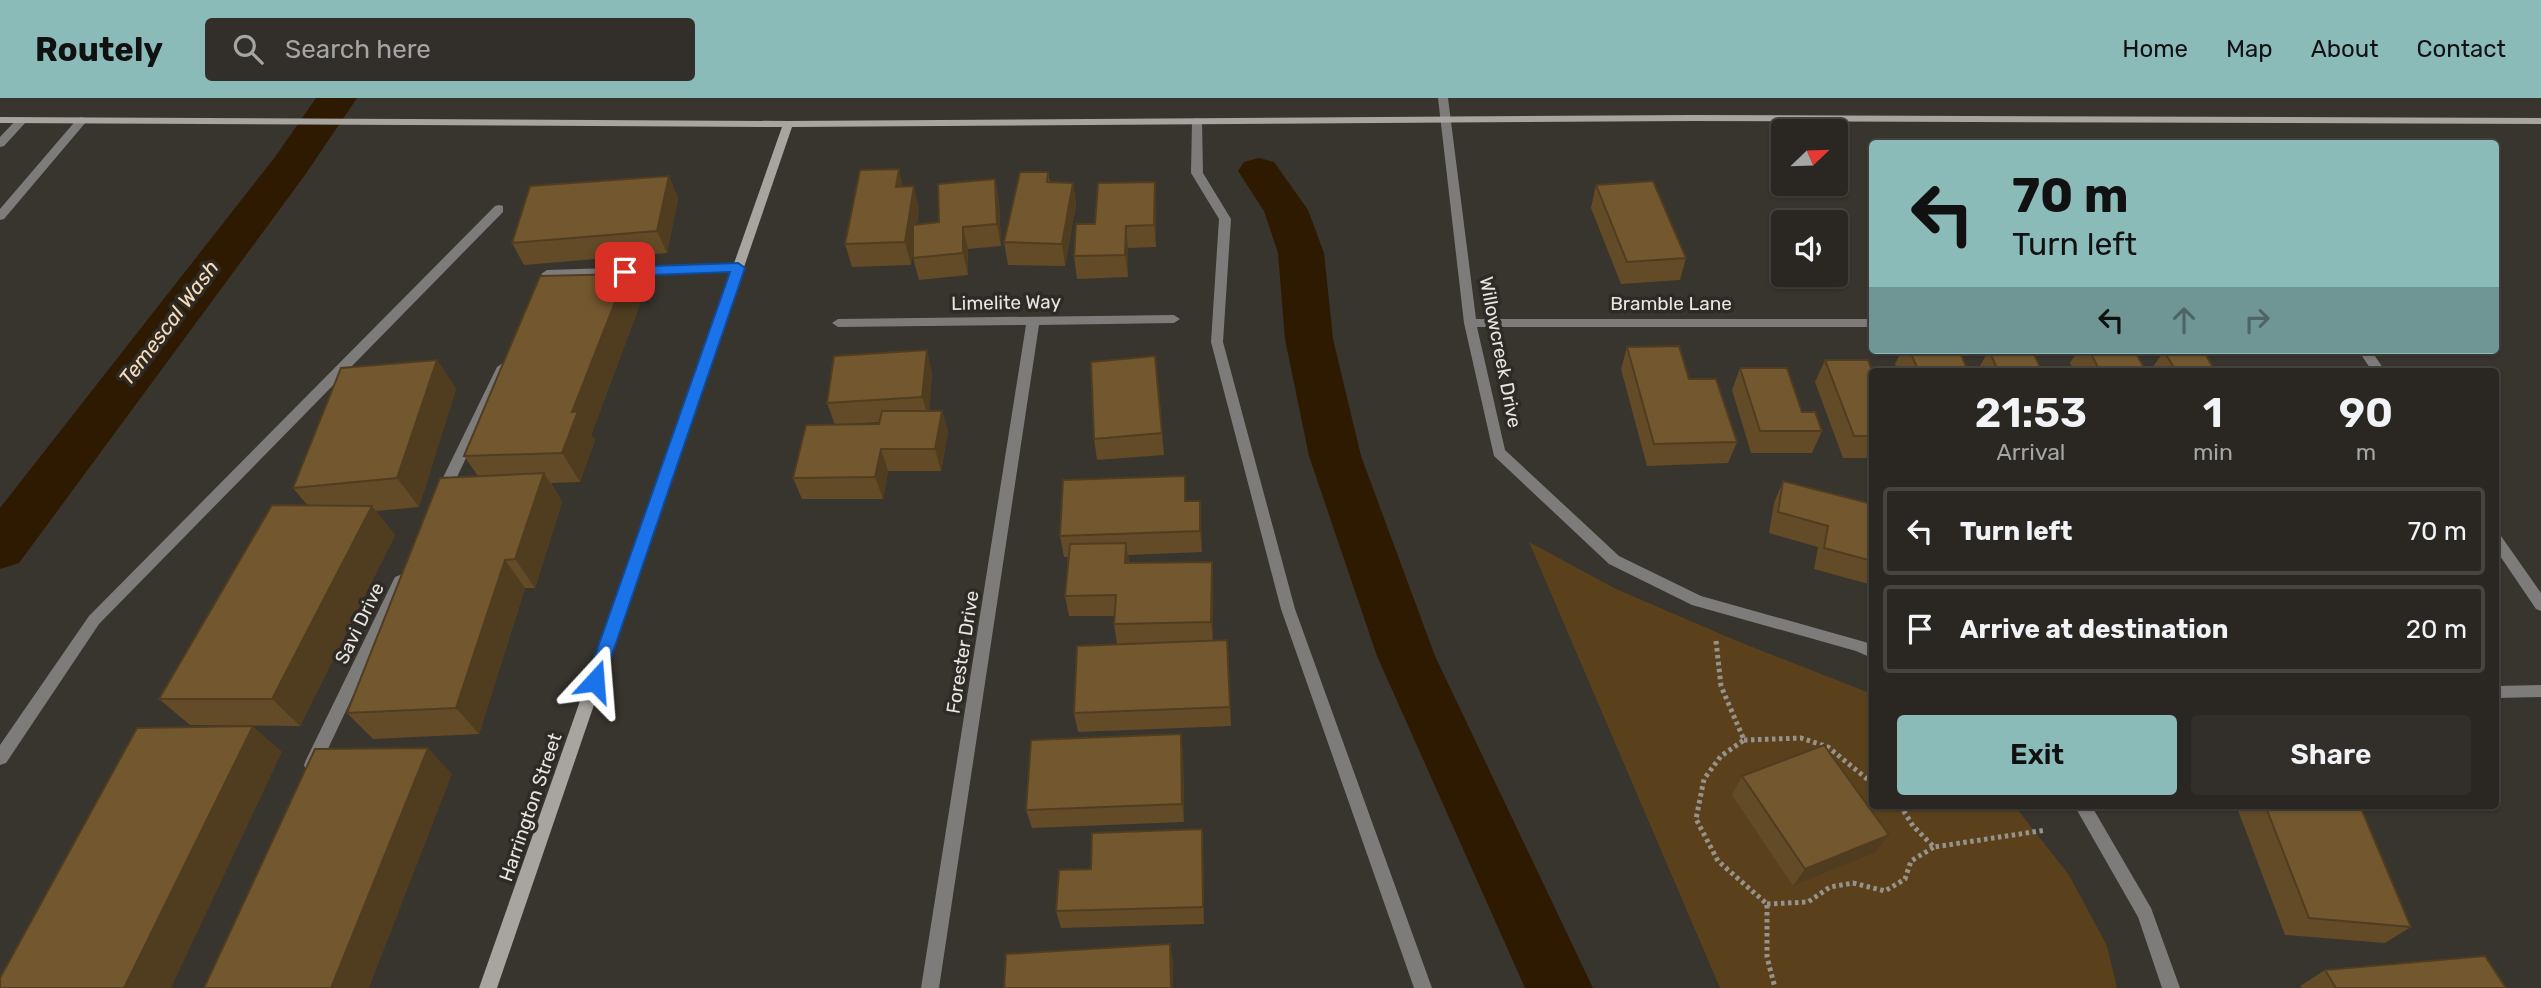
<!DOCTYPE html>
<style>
body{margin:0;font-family:Rubik,sans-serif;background:#322f2a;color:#f1f3f6;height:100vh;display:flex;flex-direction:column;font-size:26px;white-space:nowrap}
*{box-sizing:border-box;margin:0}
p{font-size:23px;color:#a5a5a5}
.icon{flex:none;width:38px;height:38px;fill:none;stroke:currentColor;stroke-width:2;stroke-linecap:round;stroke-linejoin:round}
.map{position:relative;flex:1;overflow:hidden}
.side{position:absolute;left:1869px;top:270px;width:630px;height:441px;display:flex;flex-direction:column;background:#2a2722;border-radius:7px;box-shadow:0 2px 5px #0004,0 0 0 2px #464440}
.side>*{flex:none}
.hud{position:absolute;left:1869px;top:42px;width:630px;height:214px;border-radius:7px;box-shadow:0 2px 5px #0004,0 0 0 2px #464440;background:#8bbbb9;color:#111;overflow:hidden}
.needle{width:46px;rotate:67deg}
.controls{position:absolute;left:1771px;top:21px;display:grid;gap:14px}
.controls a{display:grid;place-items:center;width:77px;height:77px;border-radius:7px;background:#2a2722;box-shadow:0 2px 5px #0004,0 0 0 2px #464440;font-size:35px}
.pin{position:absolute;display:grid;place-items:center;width:60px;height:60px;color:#fff;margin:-30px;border-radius:14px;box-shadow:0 4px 10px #0006}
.me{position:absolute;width:77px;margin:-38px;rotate:19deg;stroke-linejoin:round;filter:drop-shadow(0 0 5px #0008)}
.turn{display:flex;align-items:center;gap:24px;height:147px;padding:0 28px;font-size:32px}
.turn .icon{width:91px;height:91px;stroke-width:2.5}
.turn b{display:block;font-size:49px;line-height:60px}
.lanes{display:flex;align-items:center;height:66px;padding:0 28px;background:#0003;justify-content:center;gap:35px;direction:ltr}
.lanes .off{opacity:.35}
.eta{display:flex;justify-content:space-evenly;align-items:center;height:119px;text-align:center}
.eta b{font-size:42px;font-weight:600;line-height:49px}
.button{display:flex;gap:14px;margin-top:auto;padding:14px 28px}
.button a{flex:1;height:80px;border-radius:7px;background:#8bbbb9;color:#111;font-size:28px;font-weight:600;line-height:80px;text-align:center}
.button a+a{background:#322f2a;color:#f1f3f6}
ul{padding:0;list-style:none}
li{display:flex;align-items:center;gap:21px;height:88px;margin:0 14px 10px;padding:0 14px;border:4px solid #464440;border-radius:7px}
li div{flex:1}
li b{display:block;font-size:26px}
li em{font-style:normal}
header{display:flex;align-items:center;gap:42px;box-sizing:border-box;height:98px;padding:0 35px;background:#8bbbb9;color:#111}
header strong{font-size:33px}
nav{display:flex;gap:38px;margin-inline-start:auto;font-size:24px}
.search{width:490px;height:63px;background:#322f2a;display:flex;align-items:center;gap:18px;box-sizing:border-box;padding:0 24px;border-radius:7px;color:#a5a5a5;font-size:26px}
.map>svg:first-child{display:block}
</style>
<header>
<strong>Routely</strong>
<div class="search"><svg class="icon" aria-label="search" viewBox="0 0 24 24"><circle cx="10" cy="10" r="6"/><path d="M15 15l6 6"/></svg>Search here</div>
<nav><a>Home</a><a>Map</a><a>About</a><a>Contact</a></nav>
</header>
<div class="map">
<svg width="2541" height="890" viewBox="0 0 2541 890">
<rect width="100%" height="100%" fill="#38342e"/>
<!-- green -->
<path fill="#5b411b" d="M 1529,444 L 1616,491 L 1737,543 L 1872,596 L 1872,707 L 2014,707 L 2069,777 L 2107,848 L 2117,890 L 1720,890 Z"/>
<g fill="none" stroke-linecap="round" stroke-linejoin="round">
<!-- canal -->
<path fill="#2e1a00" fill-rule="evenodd" d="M 316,0 L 357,0 L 305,77 L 19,465 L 0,471 L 0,410 L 275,59 Z
M 1259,60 L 1274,64 L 1308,112 L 1324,155 L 1333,241 L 1361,358 L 1435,558 L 1593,890 L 1525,890 L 1377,558 L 1309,358 L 1285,241 L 1278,155 L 1264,113 L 1238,73 L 1244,64 Z"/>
<!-- path -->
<path stroke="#96938e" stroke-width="5" stroke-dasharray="3.5 3.5" stroke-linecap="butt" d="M 1716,543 L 1721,588 L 1744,642 L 1721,658 L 1704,681 L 1696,721 L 1718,763 L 1767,806 L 1767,859 L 1775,890
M 1744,642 L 1801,640 L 1828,649 L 1872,685
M 1900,707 L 1913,728 L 1934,749 L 2046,732
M 1767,806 L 1808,804 L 1830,789 L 1853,785 L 1885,793 L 1905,781 L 1911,763 L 1934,749"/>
<!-- lane -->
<path fill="#7e7c7a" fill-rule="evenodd" d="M 22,19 L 26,20 L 26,24 L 4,48 L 0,49 L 0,39 L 18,20 Z
M 82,19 L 87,22 L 86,24 L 4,121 L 0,122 L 0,111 L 78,20 Z
M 1197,20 L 1202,23 L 1203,75 L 1231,121 L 1223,244 L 1295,511 L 1432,890 L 1414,890 L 1281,511 L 1211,244 L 1219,121 L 1191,75 L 1192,23 Z
M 499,107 L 503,108 L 503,114 L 99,526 L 6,665 L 0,667 L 0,647 L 89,518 L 495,108 Z
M 738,166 L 742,167 L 742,173 L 547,180 L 541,176 L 547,172 Z"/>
<!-- street -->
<path fill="#7e7c7a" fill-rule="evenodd" d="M 1438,0 L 1448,0 L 1476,221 L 1872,221 L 1872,229 L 1477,229 L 1505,352 L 1619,458 L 1701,498 L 1865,544 L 1872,547 L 1872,560 L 1856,553 L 1692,507 L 1609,466 L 1494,358 L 1464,225 Z
M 1174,217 L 1180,221 L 1174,225 L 1039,227 L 939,890 L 921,890 L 1026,227 L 838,229 L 832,225 L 838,221 Z
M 2358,252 L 2371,252 L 2385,273 L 2372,273 Z
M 503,265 L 509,269 L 449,396 L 447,400 L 437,400 L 435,396 L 497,269 Z
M 2496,437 L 2501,438 L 2541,495 L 2541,513 L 2536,511 L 2496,452 Z
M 400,477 L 405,479 L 407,483 L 318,672 L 312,674 L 306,672 L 304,667 L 306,662 L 393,483 L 395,479 Z
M 2541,587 L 2541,599 L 2496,600 L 2496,588 Z
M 2074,707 L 2091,707 L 2151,810 L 2180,890 L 2162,890 L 2138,819 Z"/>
<!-- secondary -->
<path fill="#a8a5a0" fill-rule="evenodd" d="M 1692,17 L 2541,20 L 2541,26 L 1692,23 L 792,29 L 497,890 L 479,890 L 782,29 L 0,25 L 0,19 L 788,23 Z"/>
</g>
<!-- wall -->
<path fill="#634b28" d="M 1048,74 L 1050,84 L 1073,85 L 1076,107 L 1065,168 L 1008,167 L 1004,144 Z
M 669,78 L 678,100 L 667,155 L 524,167 L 512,145 Z
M 995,81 L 999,104 L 1001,148 L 968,151 L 968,177 L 919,182 L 913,160 L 913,153 L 911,167 L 852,169 L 845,146 L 903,89 L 919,111 L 917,126 L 939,124 Z
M 1596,87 L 1686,160 L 1680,182 L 1621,186 L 1591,110 Z
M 1156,106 L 1156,149 L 1128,150 L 1128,179 L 1077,181 L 1074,158 Z
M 640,206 L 591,337 L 595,342 L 580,384 L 551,385 L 562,404 L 535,490 L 525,490 L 479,636 L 373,641 L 347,615 L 478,378 L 464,358 Z
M 1627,249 L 1689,281 L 1737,344 L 1728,365 L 1647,368 L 1621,271 Z
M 1902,252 L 1959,252 L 1968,273 L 1898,273 L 1895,266 Z
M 1989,252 L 2042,273 L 1977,273 Z
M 2078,252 L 2134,252 L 2146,273 L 2074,273 L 2070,265 Z
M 2164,253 L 2215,273 L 2150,273 Z
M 1155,258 L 1164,357 L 1097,362 L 1094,341 Z
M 437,262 L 456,291 L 419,409 L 376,413 L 395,437 L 300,628 L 190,627 L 159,601 L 308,408 L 293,390 Z
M 1825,262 L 1872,273 L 1872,360 L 1843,360 L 1815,284 Z
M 1740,270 L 1802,314 L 1822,333 L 1812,355 L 1751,355 L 1732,292 Z
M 932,274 L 929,313 L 942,313 L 948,334 L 941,373 L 888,373 L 883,401 L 802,401 L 793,380 L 879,326 L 879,324 L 835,327 L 827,305 Z
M 1783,383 L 1872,406 L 1872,487 L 1814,471 L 1818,449 L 1769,435 L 1774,405 Z
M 1186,403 L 1201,424 L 1202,454 L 1128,457 L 1129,465 L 1212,464 L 1213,484 L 1213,543 L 1227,542 L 1231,628 L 1078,634 L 1074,615 L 1147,545 L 1117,546 L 1114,526 L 1115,518 L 1069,518 L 1065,498 L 1069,459 L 1064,459 L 1060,438 Z
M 1183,655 L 1184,724 L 1032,730 L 1026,712 Z
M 1742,678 L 1889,737 L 1875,755 L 1793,788 L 1732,697 Z
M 2236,707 L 2332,707 L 2411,829 L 2385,845 L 2285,837 Z
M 1202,731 L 1203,749 L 1204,826 L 1061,830 L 1056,813 L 1091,771 Z
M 2325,872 L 2506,890 L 2302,890 L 2300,888 Z"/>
<!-- shaded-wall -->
<path fill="#503d20" d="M 899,71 L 904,93 L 896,89 Z
M 669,78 L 678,100 L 667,155 L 657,133 Z
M 995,81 L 999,104 L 1001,148 L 997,126 Z
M 1155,84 L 1156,106 L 1156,149 L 1154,127 Z
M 1073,85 L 1076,107 L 1065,168 L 1062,146 Z
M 914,88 L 919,111 L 911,167 L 905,144 Z
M 1126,128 L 1128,150 L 1128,179 L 1125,157 Z
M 963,129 L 968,151 L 968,177 L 963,155 Z
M 626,176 L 640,206 L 591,337 L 595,342 L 580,384 L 562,355 L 572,314 Z
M 927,252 L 932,274 L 929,321 L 922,299 Z
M 437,262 L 456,291 L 419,409 L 397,380 Z
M 942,313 L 948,334 L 941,373 L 935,351 Z
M 881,351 L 888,373 L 883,401 L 875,379 Z
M 544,375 L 562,404 L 535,490 L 515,461 Z
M 1200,403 L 1201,424 L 1202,454 L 1200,433 Z
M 372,408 L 395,437 L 300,628 L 272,601 Z
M 1126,445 L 1129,466 L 1125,465 Z
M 505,462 L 525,490 L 479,636 L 456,610 Z
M 1212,464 L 1213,484 L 1213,544 L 1211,524 Z
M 253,628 L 282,654 L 171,890 L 124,890 Z
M 1181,636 L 1183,655 L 1184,724 L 1182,706 Z
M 428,650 L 452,676 L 369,890 L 331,890 Z
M 1202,731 L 1203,749 L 1204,826 L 1203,809 Z
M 1889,737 L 1875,755 L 1793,788 L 1805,771 Z
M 1170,846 L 1173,863 L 1173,890 L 1171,890 Z"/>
<!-- building -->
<path fill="#73572e" stroke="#503d20" stroke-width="2" d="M 899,71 L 896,89 L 914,88 L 905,144 L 845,146 L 860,72 Z
M 1020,74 L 1048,74 L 1047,84 L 1073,85 L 1062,146 L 1004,144 Z
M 669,78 L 657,133 L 512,145 L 530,88 Z
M 995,81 L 997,126 L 963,129 L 963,155 L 913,160 L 913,127 L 939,124 L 938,86 Z
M 1653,83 L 1686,160 L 1627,164 L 1596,87 Z
M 1155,84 L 1154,127 L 1126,128 L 1125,157 L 1074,158 L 1076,126 L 1095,126 L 1098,85 Z
M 626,176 L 572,314 L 578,313 L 562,355 L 464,358 L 540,178 Z
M 1679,248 L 1689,281 L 1716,281 L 1737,344 L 1654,346 L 1627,249 Z
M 927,252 L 922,299 L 827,305 L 834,258 Z
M 1909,252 L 1959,252 L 1968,273 L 1919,273 Z
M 1989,252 L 2032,252 L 2042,273 L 1998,273 Z
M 2089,252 L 2134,252 L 2146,273 L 2100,273 Z
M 2203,252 L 2215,273 L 2176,273 L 2164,253 Z
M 1155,258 L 1162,335 L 1094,341 L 1091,264 Z
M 437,262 L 397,380 L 293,390 L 341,270 Z
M 1825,262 L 1868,262 L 1872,273 L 1872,338 L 1854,338 Z
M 1740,270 L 1787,270 L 1802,314 L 1815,314 L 1822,333 L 1760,333 Z
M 2281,270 L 2323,270 L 2325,273 L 2282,273 Z
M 882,313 L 942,313 L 935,351 L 881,351 L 875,379 L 793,380 L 806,327 L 879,326 Z
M 544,375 L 515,461 L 505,462 L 456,610 L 347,615 L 440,380 Z
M 1185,378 L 1185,403 L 1200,403 L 1200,433 L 1060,438 L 1063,382 Z
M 1783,383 L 1872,406 L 1872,463 L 1824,450 L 1828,428 L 1778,414 Z
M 272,407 L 372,408 L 272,601 L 159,601 Z
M 1126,445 L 1125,465 L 1212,464 L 1211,524 L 1114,526 L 1116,497 L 1065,498 L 1070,446 Z
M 1227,542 L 1230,609 L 1074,615 L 1077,548 Z
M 253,628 L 124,890 L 0,890 L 0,880 L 137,630 Z
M 1181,636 L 1182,706 L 1026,712 L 1031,642 Z
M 1824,647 L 1889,737 L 1805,771 L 1742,678 Z
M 428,650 L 331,890 L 204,890 L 315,651 Z
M 2265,707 L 2332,707 L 2333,709 L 2361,710 L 2411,829 L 2309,820 Z
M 1202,731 L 1203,809 L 1056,813 L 1059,772 L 1091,771 L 1092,735 Z
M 1170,846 L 1171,890 L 1004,890 L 1006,856 Z
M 2485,858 L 2506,890 L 2336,890 L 2325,872 Z"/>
<!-- route -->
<path fill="#1a73e8" stroke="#114b97" stroke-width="2" d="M 738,165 L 745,170 L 603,583 L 601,588 L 595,591 L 589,588 L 586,583 L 730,174 L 625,178 L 618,174 L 625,169 Z"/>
<g text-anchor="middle" stroke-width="7" stroke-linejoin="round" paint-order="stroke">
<!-- street labels -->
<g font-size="19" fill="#e8e6e2" stroke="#2e2a25">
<text transform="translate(1006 204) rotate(-1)" y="7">Limelite Way</text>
<text x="1671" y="212">Bramble Lane</text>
<text transform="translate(1501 254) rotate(79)" y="7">Willowcreek Drive</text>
<text transform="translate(359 525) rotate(-64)" y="7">Savi Drive</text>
<text transform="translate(962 554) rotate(-81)" y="7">Forester Drive</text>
<text transform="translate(530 709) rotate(-71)" y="7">Harrington Street</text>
</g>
<!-- water labels -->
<g font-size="21" font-style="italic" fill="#f8dbb5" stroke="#2e2a25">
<text transform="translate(169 225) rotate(-53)" y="7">Temescal Wash</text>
</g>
</g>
</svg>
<div class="controls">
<a><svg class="needle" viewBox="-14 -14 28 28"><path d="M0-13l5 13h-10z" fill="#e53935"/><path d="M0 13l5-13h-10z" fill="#a5a5a5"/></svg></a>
<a><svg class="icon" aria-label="sound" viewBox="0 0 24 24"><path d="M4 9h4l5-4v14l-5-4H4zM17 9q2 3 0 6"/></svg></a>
</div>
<div class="pin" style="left:625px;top:174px;background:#d93025"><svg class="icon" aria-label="arrive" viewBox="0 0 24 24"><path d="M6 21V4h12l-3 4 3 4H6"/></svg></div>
<svg class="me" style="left:595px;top:583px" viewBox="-20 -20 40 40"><path d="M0-17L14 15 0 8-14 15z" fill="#1a73e8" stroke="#fff" stroke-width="4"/></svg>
<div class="hud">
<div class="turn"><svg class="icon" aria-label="left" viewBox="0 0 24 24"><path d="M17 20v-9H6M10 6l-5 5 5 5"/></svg><div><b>70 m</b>Turn left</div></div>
<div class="lanes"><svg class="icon" aria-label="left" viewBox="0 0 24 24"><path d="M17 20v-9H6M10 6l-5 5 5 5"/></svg><svg class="icon off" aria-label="ahead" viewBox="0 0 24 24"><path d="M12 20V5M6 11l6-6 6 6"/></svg><svg class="icon off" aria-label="right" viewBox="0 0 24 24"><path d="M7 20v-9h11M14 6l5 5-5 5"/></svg></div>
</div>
<section class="side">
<div class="eta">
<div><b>21:53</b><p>Arrival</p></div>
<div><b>1</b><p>min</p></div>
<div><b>90</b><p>m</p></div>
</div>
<ul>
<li><svg class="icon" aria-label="left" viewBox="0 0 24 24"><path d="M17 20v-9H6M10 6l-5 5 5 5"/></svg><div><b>Turn left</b></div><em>70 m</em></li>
<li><svg class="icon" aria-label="arrive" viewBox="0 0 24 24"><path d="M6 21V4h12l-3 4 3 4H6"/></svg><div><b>Arrive at destination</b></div><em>20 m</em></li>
</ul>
<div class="button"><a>Exit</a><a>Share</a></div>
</section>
</div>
